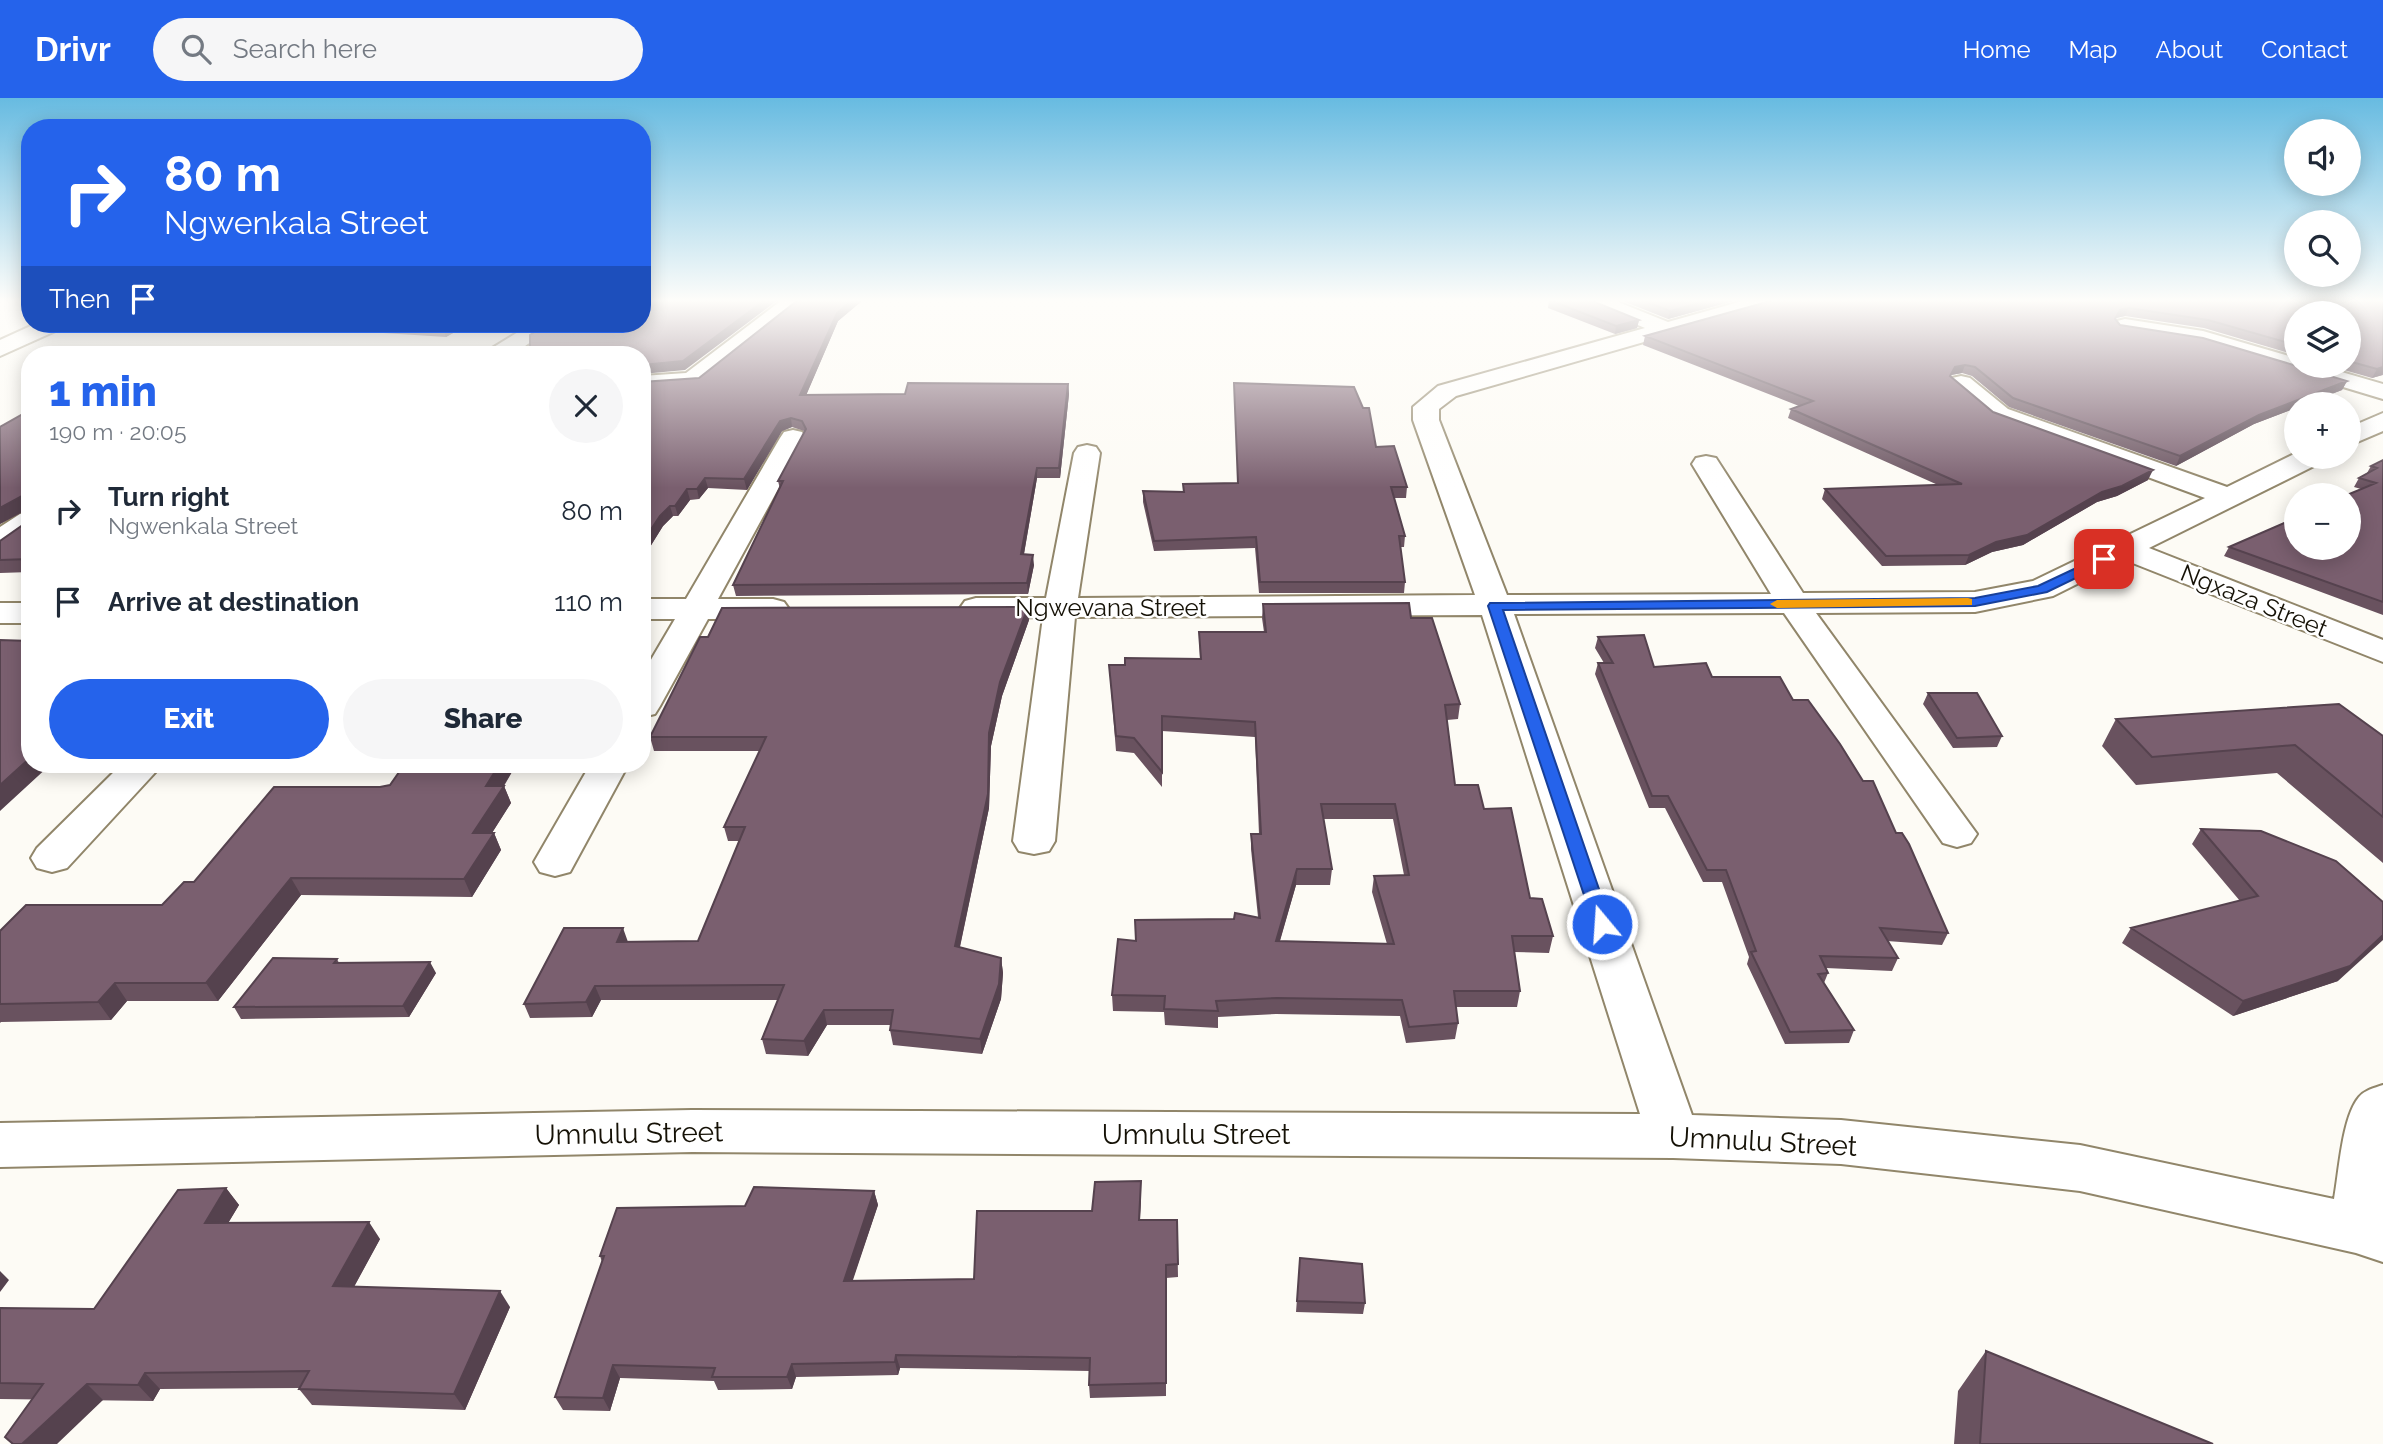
<!DOCTYPE html>
<meta charset="utf-8">
<style>
body{margin:0;font-family:Raleway,sans-serif;background:#f6f6f7;color:#1f2937;height:100vh;display:flex;flex-direction:column;font-size:26px;white-space:nowrap}
*{box-sizing:border-box;margin:0}
p{font-size:23px;color:#747a83}
.icon{flex:none;width:38px;height:38px;fill:none;stroke:currentColor;stroke-width:2;stroke-linecap:round;stroke-linejoin:round}
.map{position:relative;flex:1;overflow:hidden}
.side{position:absolute;left:21px;top:248px;width:630px;height:427px;display:flex;flex-direction:column;background:#fff;border-radius:28px;box-shadow:0 4px 18px #0003}
.side>*{flex:none}
.hud{position:absolute;left:21px;top:21px;width:630px;height:214px;border-radius:28px;box-shadow:0 4px 18px #0003;background:#2563eb;color:#fff;overflow:hidden}
.buttons{position:absolute;left:2284px;top:21px;display:grid;gap:14px}
.buttons a{display:grid;place-items:center;width:77px;height:77px;border-radius:50%;background:#fff;box-shadow:0 4px 18px #0003;font-size:35px}
.pin{position:absolute;display:grid;place-items:center;width:60px;height:60px;color:#fff;margin:-30px;border-radius:14px;box-shadow:0 4px 10px #0006}
.me{position:absolute;width:77px;margin:-38px;rotate:342deg;stroke-linejoin:round;filter:drop-shadow(0 0 5px #0008)}
.turn{display:flex;align-items:center;gap:24px;height:147px;padding:0 28px;font-size:32px}
.turn .icon{width:91px;height:91px;stroke-width:2.5}
.turn b{display:block;font-size:49px;line-height:60px}
.then{display:flex;align-items:center;height:66px;padding:0 28px;background:#0003;gap:14px;font-size:26px}
.round{display:grid;place-items:center;flex:none;width:74px;height:74px;border-radius:37px;background:#f6f6f7}
.head{display:flex;align-items:center;justify-content:space-between;height:119px;padding:0 28px}
h1{font-size:42px;font-weight:800;line-height:52px;color:#2563eb}
.primary-button{display:flex;gap:14px;margin-top:auto;padding:14px 28px}
.primary-button a{flex:1;height:80px;border-radius:42px;background:#2563eb;color:#fff;font-size:28px;font-weight:800;line-height:80px;text-align:center}
.primary-button a+a{background:#f6f6f7;color:#1f2937}
ul{padding:0;list-style:none}
li{display:flex;align-items:center;gap:21px;height:91px;padding:0 28px}
li div{flex:1}
li b{display:block;font-size:26px}
li em{font-style:normal}
header{display:flex;align-items:center;gap:42px;box-sizing:border-box;height:98px;padding:0 35px;background:#2563eb;color:#fff}
header strong{font-size:33px}
nav{display:flex;gap:38px;margin-inline-start:auto;font-size:24px}
.search{width:490px;height:63px;background:#f6f6f7;display:flex;align-items:center;gap:18px;box-sizing:border-box;padding:0 24px;border-radius:38px;color:#747a83;font-size:26px}
.map>svg:first-child{display:block}
</style>
<header>
<strong>Drivr</strong>
<div class="search"><svg class="icon" aria-label="search" viewBox="0 0 24 24"><circle cx="10" cy="10" r="6"/><path d="M15 15l6 6"/></svg>Search here</div>
<nav><a>Home</a><a>Map</a><a>About</a><a>Contact</a></nav>
</header>
<div class="map">
<svg width="2383" height="1346" viewBox="0 0 2383 1346">
<rect width="100%" height="100%" fill="#fdfbf5"/>
<g fill="none" stroke-linecap="round" stroke-linejoin="round">
<defs>
<path id="minor" d="M 782,202 L 806,202 L 700,287 L 642,292 L 642,278 L 686,275 Z
M 1584,202 L 1613,202 L 1668,224 L 1746,202 L 1780,202 L 1776,206 L 1456,298 L 1439,311 L 1439,322 L 1507,497 L 1771,496 L 1692,366 L 1696,360 L 1706,358 L 1716,360 L 1803,495 L 1975,494 L 2033,483 L 2205,400 L 1990,321 L 1949,285 L 1952,280 L 1961,278 L 1970,280 L 2008,311 L 2227,389 L 2296,355 L 2296,359 L 2323,359 L 2320,365 L 2149,450 L 2383,542 L 2383,564 L 2125,462 L 2053,498 L 1975,514 L 1816,515 L 1977,736 L 1971,745 L 1957,749 L 1943,745 L 1784,515 L 1514,516 L 1692,1017 L 1841,1022 L 2080,1047 L 2334,1101 C 2339,1074 2342,1019 2359,999 C 2365,992 2374,990 2383,987 L 2383,1164 L 2356,1155 L 2080,1093 L 1841,1066 L 1673,1060 L 692,1054 L 0,1069 L 0,1025 L 692,1012 L 1640,1016 L 1482,517 L 1075,519 L 1055,743 L 1049,753 L 1034,756 L 1019,753 L 1013,743 L 1043,519 L 976,520 L 965,517 L 960,510 L 965,503 L 976,500 L 1046,500 L 1074,355 L 1078,349 L 1087,347 L 1096,349 L 1100,355 L 1078,500 L 1475,497 L 1413,322 L 1413,309 L 1438,288 L 1645,230 L 1587,206 Z
M 2125,221 L 2203,233 L 2296,260 L 2296,268 L 2321,268 L 2383,286 L 2383,301 L 2200,246 L 2117,233 L 2114,228 L 2117,223 Z
M 35,226 L 63,226 L 60,231 L 0,258 L 0,242 Z
M 531,226 L 557,226 L 512,257 L 485,257 L 489,252 Z
M 2383,315 L 2383,333 L 2348,348 L 2348,330 Z
M 793,332 L 802,334 L 806,340 L 718,501 L 773,501 L 784,504 L 789,511 L 784,518 L 773,521 L 708,521 L 660,608 L 655,616 L 642,619 L 642,577 L 675,521 L 642,521 L 642,501 L 686,501 L 780,340 L 784,334 Z
M 30,413 L 30,435 L 11,448 L 0,451 L 0,429 L 20,416 Z
M 0,505 L 30,505 L 30,525 L 0,525 Z
M 121,667 L 162,667 L 67,770 L 52,774 L 37,770 L 31,760 L 37,750 Z
M 590,667 L 628,667 L 570,774 L 555,778 L 540,774 L 534,764 Z"/>
</defs>
<!-- minor casing -->
<use href="#minor" stroke="#91866a" stroke-width="4"/>
<!-- minor -->
<use href="#minor" fill="#fff" fill-rule="evenodd"/>
</g>
<!-- wall -->
<path fill="#69525f" fill-rule="evenodd" d="M 798,202 L 863,202 L 838,223 L 806,297 L 905,296 L 1068,286 L 1069,296 L 1060,380 L 1037,380 L 1024,456 L 1034,467 L 1028,496 L 736,498 L 733,487 L 780,391 L 778,383 L 805,334 L 804,333 L 792,329 L 782,333 L 747,392 L 708,390 L 699,401 L 690,402 L 678,418 L 673,418 L 663,428 L 645,457 L 642,457 L 642,284 L 699,280 Z
M 1549,202 L 1639,222 L 1637,230 L 1615,236 L 1548,210 Z
M 1620,202 L 1737,202 L 1668,221 Z
M 1774,202 L 2383,202 L 2383,277 L 2372,280 L 2330,268 L 2348,268 L 2348,215 L 2296,215 L 2296,257 L 2204,230 L 2125,218 L 2116,220 L 2116,222 L 2120,227 L 2347,283 L 2342,292 L 2305,306 L 2296,306 L 2296,310 L 2254,326 L 2176,368 L 2009,309 L 1972,278 L 1962,275 L 1951,277 L 1951,279 L 1993,314 L 2148,382 L 2117,398 L 2097,404 L 2023,447 L 1992,454 L 1965,467 L 1882,468 L 1822,401 L 1825,391 L 1938,387 L 1788,320 L 1791,311 L 1799,308 L 1643,247 L 1645,238 Z
M 349,226 L 469,226 L 446,239 L 352,233 Z
M 1234,285 L 1376,349 L 1407,389 L 1406,400 L 1394,400 L 1405,438 L 1404,449 L 1400,449 L 1405,484 L 1404,495 L 1259,495 L 1255,450 L 1154,453 L 1143,404 L 1143,393 L 1183,394 L 1238,385 Z
M 30,312 L 30,474 L 0,475 L 0,443 L 27,424 L 25,421 L 25,413 L 0,426 Z
M 2383,362 L 2383,517 L 2224,458 L 2229,449 L 2361,391 L 2354,389 L 2359,380 L 2367,375 L 2371,368 Z
M 1263,506 L 1411,520 L 1460,606 L 1458,621 L 1447,622 L 1455,687 L 1484,711 L 1530,800 L 1553,838 L 1549,855 L 1514,854 L 1520,893 L 1517,909 L 1456,909 L 1458,925 L 1455,941 L 1406,945 L 1400,918 L 1276,916 L 1218,919 L 1218,930 L 1165,927 L 1164,914 L 1113,913 L 1112,897 L 1136,843 L 1234,821 L 1258,819 L 1251,751 L 1251,736 L 1259,736 L 1255,639 L 1162,633 L 1162,689 L 1134,655 L 1116,653 L 1109,567 L 1125,567 L 1200,561 L 1199,534 L 1264,534 L 1262,520 ZM 1323,721 L 1393,721 L 1404,777 L 1374,778 L 1372,794 L 1387,846 L 1280,843 L 1296,787 L 1330,787 L 1332,771 Z
M 1029,522 L 1002,598 L 991,648 L 989,710 L 960,849 L 1001,860 L 1003,875 L 1001,901 L 982,956 L 893,947 L 890,932 L 891,927 L 827,927 L 808,958 L 766,956 L 762,941 L 778,902 L 601,902 L 592,919 L 530,920 L 524,906 L 628,843 L 698,843 L 739,743 L 728,743 L 724,729 L 760,653 L 654,653 L 650,639 Z
M 1598,539 L 1654,569 L 1712,579 L 1793,602 L 1863,683 L 1896,735 L 1948,835 L 1942,847 L 1887,843 L 1898,860 L 1892,873 L 1826,870 L 1828,875 L 1824,885 L 1854,932 L 1849,945 L 1785,946 L 1747,866 L 1749,859 L 1722,784 L 1703,784 L 1665,710 L 1649,710 L 1595,576 L 1598,565 L 1604,565 L 1595,550 Z
M 1928,595 L 2002,638 L 1997,649 L 1953,650 L 1923,606 Z
M 2116,621 L 2383,638 L 2383,765 L 2277,675 L 2136,687 L 2102,648 Z
M 404,667 L 516,667 L 504,688 L 511,705 L 492,735 L 494,735 L 501,752 L 472,799 L 301,797 L 218,903 L 127,903 L 111,922 L 1,924 L 0,925 L 0,833 L 162,807 L 194,784 L 380,689 L 390,687 Z
M 2201,731 L 2338,883 L 2233,918 L 2122,845 L 2131,830 L 2240,803 L 2192,746 Z
M 337,861 L 339,865 L 436,875 L 409,919 L 241,921 L 234,909 Z
M 226,1090 L 239,1107 L 228,1125 L 380,1141 L 354,1189 L 510,1209 L 465,1312 L 312,1307 L 299,1291 L 300,1290 L 160,1291 L 153,1303 L 0,1301 L 0,1210 L 94,1211 Z
M 874,1093 L 878,1107 L 852,1183 L 974,1181 L 1092,1113 L 1141,1097 L 1140,1122 L 1177,1122 L 1178,1179 L 1166,1180 L 1166,1298 L 1090,1300 L 1089,1287 L 1090,1273 L 900,1270 L 898,1277 L 796,1279 L 792,1291 L 718,1292 L 714,1283 L 620,1280 L 610,1313 L 563,1312 L 555,1299 L 602,1164 L 600,1158 L 745,1108 Z
M 1300,1160 L 1365,1205 L 1363,1216 L 1296,1214 Z
M 1986,1253 L 2213,1346 L 1954,1346 L 1958,1293 Z"/>
<!-- shaded-wall -->
<path fill="#55424e" d="M 765,202 L 778,202 L 685,272 L 642,276 L 642,267 Z
M 852,202 L 863,202 L 838,223 L 802,307 L 800,297 L 837,215 Z
M 1710,202 L 1737,202 L 1668,221 L 1670,213 Z
M 2129,210 L 2125,218 L 2116,220 L 2112,229 L 2120,212 Z
M 1639,222 L 1637,230 L 1615,236 L 1616,228 Z
M 452,226 L 469,226 L 446,239 L 443,231 Z
M 1965,267 L 1962,275 L 1951,277 L 1947,287 L 1955,269 Z
M 2383,269 L 2383,275 L 2382,277 L 2372,280 L 2377,271 Z
M 2347,283 L 2342,292 L 2305,306 L 2296,306 L 2296,310 L 2254,326 L 2176,368 L 2180,358 L 2259,317 Z
M 1068,286 L 1069,296 L 1060,380 L 1059,370 Z
M 791,320 L 792,329 L 782,333 L 747,392 L 744,381 L 780,323 Z
M 1037,370 L 1037,380 L 1022,467 L 1021,456 Z
M 2153,372 L 2148,382 L 2117,398 L 2097,404 L 2023,447 L 1992,454 L 1965,467 L 1969,457 L 2102,394 Z
M 705,380 L 708,390 L 699,401 L 697,391 Z
M 687,391 L 690,402 L 678,418 L 675,408 Z
M 22,398 L 29,410 L 0,426 L 0,410 Z
M 670,408 L 673,418 L 663,428 L 645,457 L 642,445 L 660,418 Z
M 1033,457 L 1034,467 L 1028,496 L 1027,485 Z
M 1028,509 L 1029,522 L 1002,598 L 991,648 L 989,710 L 957,862 L 955,848 L 989,635 L 1000,584 Z
M 30,660 L 30,667 L 50,667 L 0,713 L 0,687 Z
M 499,667 L 516,667 L 499,695 L 504,688 L 511,705 L 481,752 L 473,735 L 486,688 Z
M 494,735 L 501,752 L 472,799 L 464,781 Z
M 1297,771 L 1296,787 L 1275,859 L 1276,843 Z
M 291,780 L 301,797 L 218,903 L 206,885 Z
M 623,830 L 628,844 L 617,844 Z
M 2383,837 L 2383,842 L 2338,883 L 2233,918 L 2243,903 Z
M 1001,860 L 1003,875 L 1001,901 L 982,956 L 980,941 Z
M 430,864 L 436,875 L 409,919 L 403,908 Z
M 115,885 L 127,903 L 111,922 L 98,904 Z
M 595,888 L 601,902 L 592,919 L 586,904 Z
M 824,912 L 827,927 L 808,958 L 804,943 Z
M 1141,1083 L 1141,1097 L 1139,1135 L 1139,1122 Z
M 226,1090 L 239,1107 L 218,1142 L 205,1125 Z
M 874,1093 L 878,1107 L 848,1197 L 844,1183 Z
M 369,1124 L 380,1141 L 345,1205 L 333,1188 Z
M 0,1173 L 9,1182 L 0,1194 Z
M 500,1193 L 510,1209 L 465,1312 L 454,1296 Z
M 896,1257 L 900,1270 L 898,1277 L 895,1264 Z
M 792,1266 L 796,1279 L 792,1291 L 787,1279 Z
M 613,1267 L 620,1280 L 610,1313 L 603,1300 Z
M 145,1275 L 160,1291 L 153,1303 L 138,1287 Z
M 87,1286 L 103,1302 L 57,1346 L 22,1346 Z"/>
<!-- building -->
<path fill="#7a5f6f" stroke="#55424e" stroke-width="2" fill-rule="evenodd" d="M 642,202 L 765,202 L 683,263 L 642,267 L 642,257 L 530,257 L 530,237 L 547,226 L 642,226 Z
M 798,202 L 852,202 L 837,215 L 800,297 L 905,296 L 908,285 L 1068,286 L 1059,370 L 1037,370 L 1021,456 L 1033,457 L 1027,485 L 733,487 L 783,383 L 778,383 L 806,331 L 802,323 L 791,320 L 780,323 L 744,381 L 705,380 L 697,391 L 687,391 L 675,408 L 670,408 L 660,418 L 642,445 L 642,284 L 699,280 Z
M 1549,202 L 1590,202 L 1639,222 L 1616,228 Z
M 1642,202 L 1710,202 L 1670,213 Z
M 1774,202 L 2383,202 L 2383,269 L 2377,271 L 2348,263 L 2348,215 L 2296,215 L 2296,247 L 2208,222 L 2129,210 L 2120,212 L 2115,221 L 2120,227 L 2203,240 L 2347,283 L 2259,317 L 2180,358 L 2013,300 L 1975,269 L 1965,267 L 1955,269 L 1950,278 L 1993,314 L 2153,372 L 2122,388 L 2102,394 L 2027,437 L 1996,444 L 1969,457 L 1886,458 L 1825,391 L 1962,386 L 1791,311 L 1813,303 L 1645,238 Z
M 365,226 L 452,226 L 443,231 Z
M 1234,285 L 1354,289 L 1363,310 L 1369,310 L 1376,349 L 1394,348 L 1407,389 L 1391,389 L 1405,438 L 1399,438 L 1405,484 L 1260,484 L 1256,439 L 1154,443 L 1143,393 L 1184,394 L 1183,386 L 1238,385 Z
M 30,312 L 30,421 L 25,421 L 25,401 L 22,398 L 0,410 L 0,329 Z
M 2383,362 L 2383,504 L 2229,449 L 2296,420 L 2296,450 L 2348,450 L 2348,397 L 2347,397 L 2376,385 L 2359,380 L 2377,370 L 2371,368 Z
M 30,422 L 30,461 L 0,462 L 0,443 Z
M 1409,505 L 1411,520 L 1432,520 L 1460,606 L 1445,607 L 1455,687 L 1478,687 L 1484,711 L 1511,710 L 1530,800 L 1542,801 L 1553,838 L 1512,838 L 1520,893 L 1454,893 L 1458,925 L 1409,929 L 1402,902 L 1277,900 L 1216,903 L 1218,913 L 1164,911 L 1165,898 L 1112,897 L 1118,841 L 1136,843 L 1135,822 L 1234,821 L 1235,815 L 1260,820 L 1251,736 L 1261,736 L 1255,624 L 1162,618 L 1162,674 L 1134,640 L 1116,638 L 1109,567 L 1125,567 L 1125,560 L 1201,561 L 1199,534 L 1266,534 L 1263,506 ZM 1321,706 L 1395,706 L 1409,777 L 1374,778 L 1394,846 L 1276,843 L 1297,771 L 1332,771 Z
M 1028,509 L 1000,584 L 989,635 L 988,696 L 955,848 L 1001,860 L 999,886 L 980,941 L 890,932 L 893,912 L 824,912 L 804,943 L 762,941 L 784,887 L 595,888 L 586,904 L 524,906 L 564,830 L 623,830 L 617,844 L 698,843 L 745,729 L 724,729 L 766,639 L 650,639 L 700,539 L 708,539 L 722,510 Z
M 1644,537 L 1654,569 L 1706,565 L 1712,579 L 1780,579 L 1793,602 L 1808,602 L 1840,646 L 1863,683 L 1873,683 L 1896,735 L 1902,735 L 1909,746 L 1948,835 L 1880,830 L 1898,860 L 1820,858 L 1828,875 L 1818,876 L 1854,932 L 1790,934 L 1751,854 L 1756,853 L 1726,772 L 1707,772 L 1668,698 L 1652,698 L 1598,565 L 1613,565 L 1598,539 Z
M 0,542 L 30,543 L 30,660 L 0,687 Z
M 1928,595 L 1977,595 L 2002,638 L 1957,640 Z
M 2339,606 L 2383,638 L 2383,719 L 2295,647 L 2152,659 L 2116,621 Z
M 404,667 L 499,667 L 486,688 L 504,688 L 473,735 L 494,735 L 464,781 L 291,780 L 206,885 L 115,885 L 98,904 L 0,906 L 0,833 L 26,807 L 162,807 L 184,784 L 194,784 L 274,689 L 380,689 L 390,687 Z
M 2201,731 L 2261,733 L 2336,763 L 2383,804 L 2383,837 L 2350,868 L 2243,903 L 2131,830 L 2258,798 Z
M 273,860 L 337,861 L 334,865 L 430,864 L 403,908 L 234,909 Z
M 1141,1083 L 1139,1122 L 1177,1122 L 1178,1166 L 1166,1167 L 1166,1285 L 1089,1287 L 1090,1260 L 896,1257 L 895,1264 L 792,1266 L 787,1279 L 712,1279 L 715,1270 L 613,1267 L 603,1300 L 555,1299 L 604,1158 L 600,1158 L 617,1110 L 745,1108 L 754,1089 L 874,1093 L 844,1183 L 974,1181 L 977,1113 L 1092,1113 L 1095,1084 Z
M 226,1090 L 205,1125 L 369,1124 L 333,1188 L 500,1193 L 454,1296 L 299,1291 L 309,1273 L 145,1275 L 138,1287 L 87,1286 L 22,1346 L 13,1346 L 5,1339 L 43,1286 L 0,1285 L 0,1210 L 94,1211 L 178,1092 Z
M 1300,1160 L 1362,1166 L 1365,1205 L 1297,1203 Z
M 1986,1253 L 2213,1346 L 1980,1346 Z"/>
<!-- sky -->
<linearGradient id="sky" x2="0" y2="1"><stop stop-color="#67bbe1"/><stop offset="0.52" stop-color="#fefdfa"/><stop offset="1" stop-color="#fefdfa" stop-opacity="0"/></linearGradient>
<rect width="2383" height="390" fill="url(#sky)"/>
<!-- route -->
<path fill="#2563eb" stroke="#184099" stroke-width="2" d="M 2104,457 L 2111,461 L 2109,464 L 2047,494 L 1975,508 L 1503,512 L 1611,826 L 1608,830 L 1595,830 L 1488,508 L 1490,505 L 1975,500 L 2038,488 Z"/>
<!-- slow -->
<path fill="#f59e0b" d="M 1968,500 L 1972,501 L 1972,507 L 1777,510 L 1770,506 L 1777,502 Z"/>
<g text-anchor="middle" stroke-width="5" stroke-linejoin="round" paint-order="stroke">
<!-- street labels -->
<g font-size="24" fill="#151106" stroke="#fff">
<text transform="translate(2254 503) rotate(22)" y="8">Ngxaza Street</text>
<text x="1111" y="518">Ngwevana Street</text>
</g>
<!-- near-street labels -->
<g font-size="28" fill="#151106" stroke="#fff">
<text transform="translate(629 1035) rotate(-1)" y="10">Umnulu Street</text>
<text x="1196" y="1046">Umnulu Street</text>
<text transform="translate(1763 1043) rotate(3)" y="10">Umnulu Street</text>
</g>
</g>
</svg>
<div class="buttons">
<a><svg class="icon" aria-label="sound" viewBox="0 0 24 24"><path d="M4 9h4l5-4v14l-5-4H4zM17 9q2 3 0 6"/></svg></a>
<a><svg class="icon" aria-label="search" viewBox="0 0 24 24"><circle cx="10" cy="10" r="6"/><path d="M15 15l6 6"/></svg></a>
<a><svg class="icon" aria-label="layers" viewBox="0 0 24 24"><path d="M12 4l9 5-9 5-9-5zM3 14l9 5 9-5"/></svg></a>
<a>+</a>
<a>−</a>
</div>
<div class="pin" style="left:2104px;top:461px;background:#d93025"><svg class="icon" aria-label="arrive" viewBox="0 0 24 24"><path d="M6 21V4h12l-3 4 3 4H6"/></svg></div>
<svg class="me" style="left:1602px;top:826px" viewBox="-20 -20 40 40"><circle r="17" fill="#2563eb" stroke="#fff" stroke-width="3"/><path d="M0-11L8 9 0 5-8 9z" fill="#fff"/></svg>
<div class="hud">
<div class="turn"><svg class="icon" aria-label="right" viewBox="0 0 24 24"><path d="M7 20v-9h11M14 6l5 5-5 5"/></svg><div><b>80 m</b>Ngwenkala Street</div></div>
<div class="then">Then<svg class="icon" aria-label="arrive" viewBox="0 0 24 24"><path d="M6 21V4h12l-3 4 3 4H6"/></svg></div>
</div>
<section class="side">
<div class="head"><div><h1>1 min</h1><p>190 m · 20:05</p></div><a class="round"><svg class="icon" aria-label="close" viewBox="0 0 24 24"><path d="M6 6l12 12M18 6L6 18"/></svg></a></div>
<ul>
<li><svg class="icon" aria-label="right" viewBox="0 0 24 24"><path d="M7 20v-9h11M14 6l5 5-5 5"/></svg><div><b>Turn right</b><p>Ngwenkala Street</p></div><em>80 m</em></li>
<li><svg class="icon" aria-label="arrive" viewBox="0 0 24 24"><path d="M6 21V4h12l-3 4 3 4H6"/></svg><div><b>Arrive at destination</b></div><em>110 m</em></li>
</ul>
<div class="primary-button"><a>Exit</a><a>Share</a></div>
</section>
</div>
